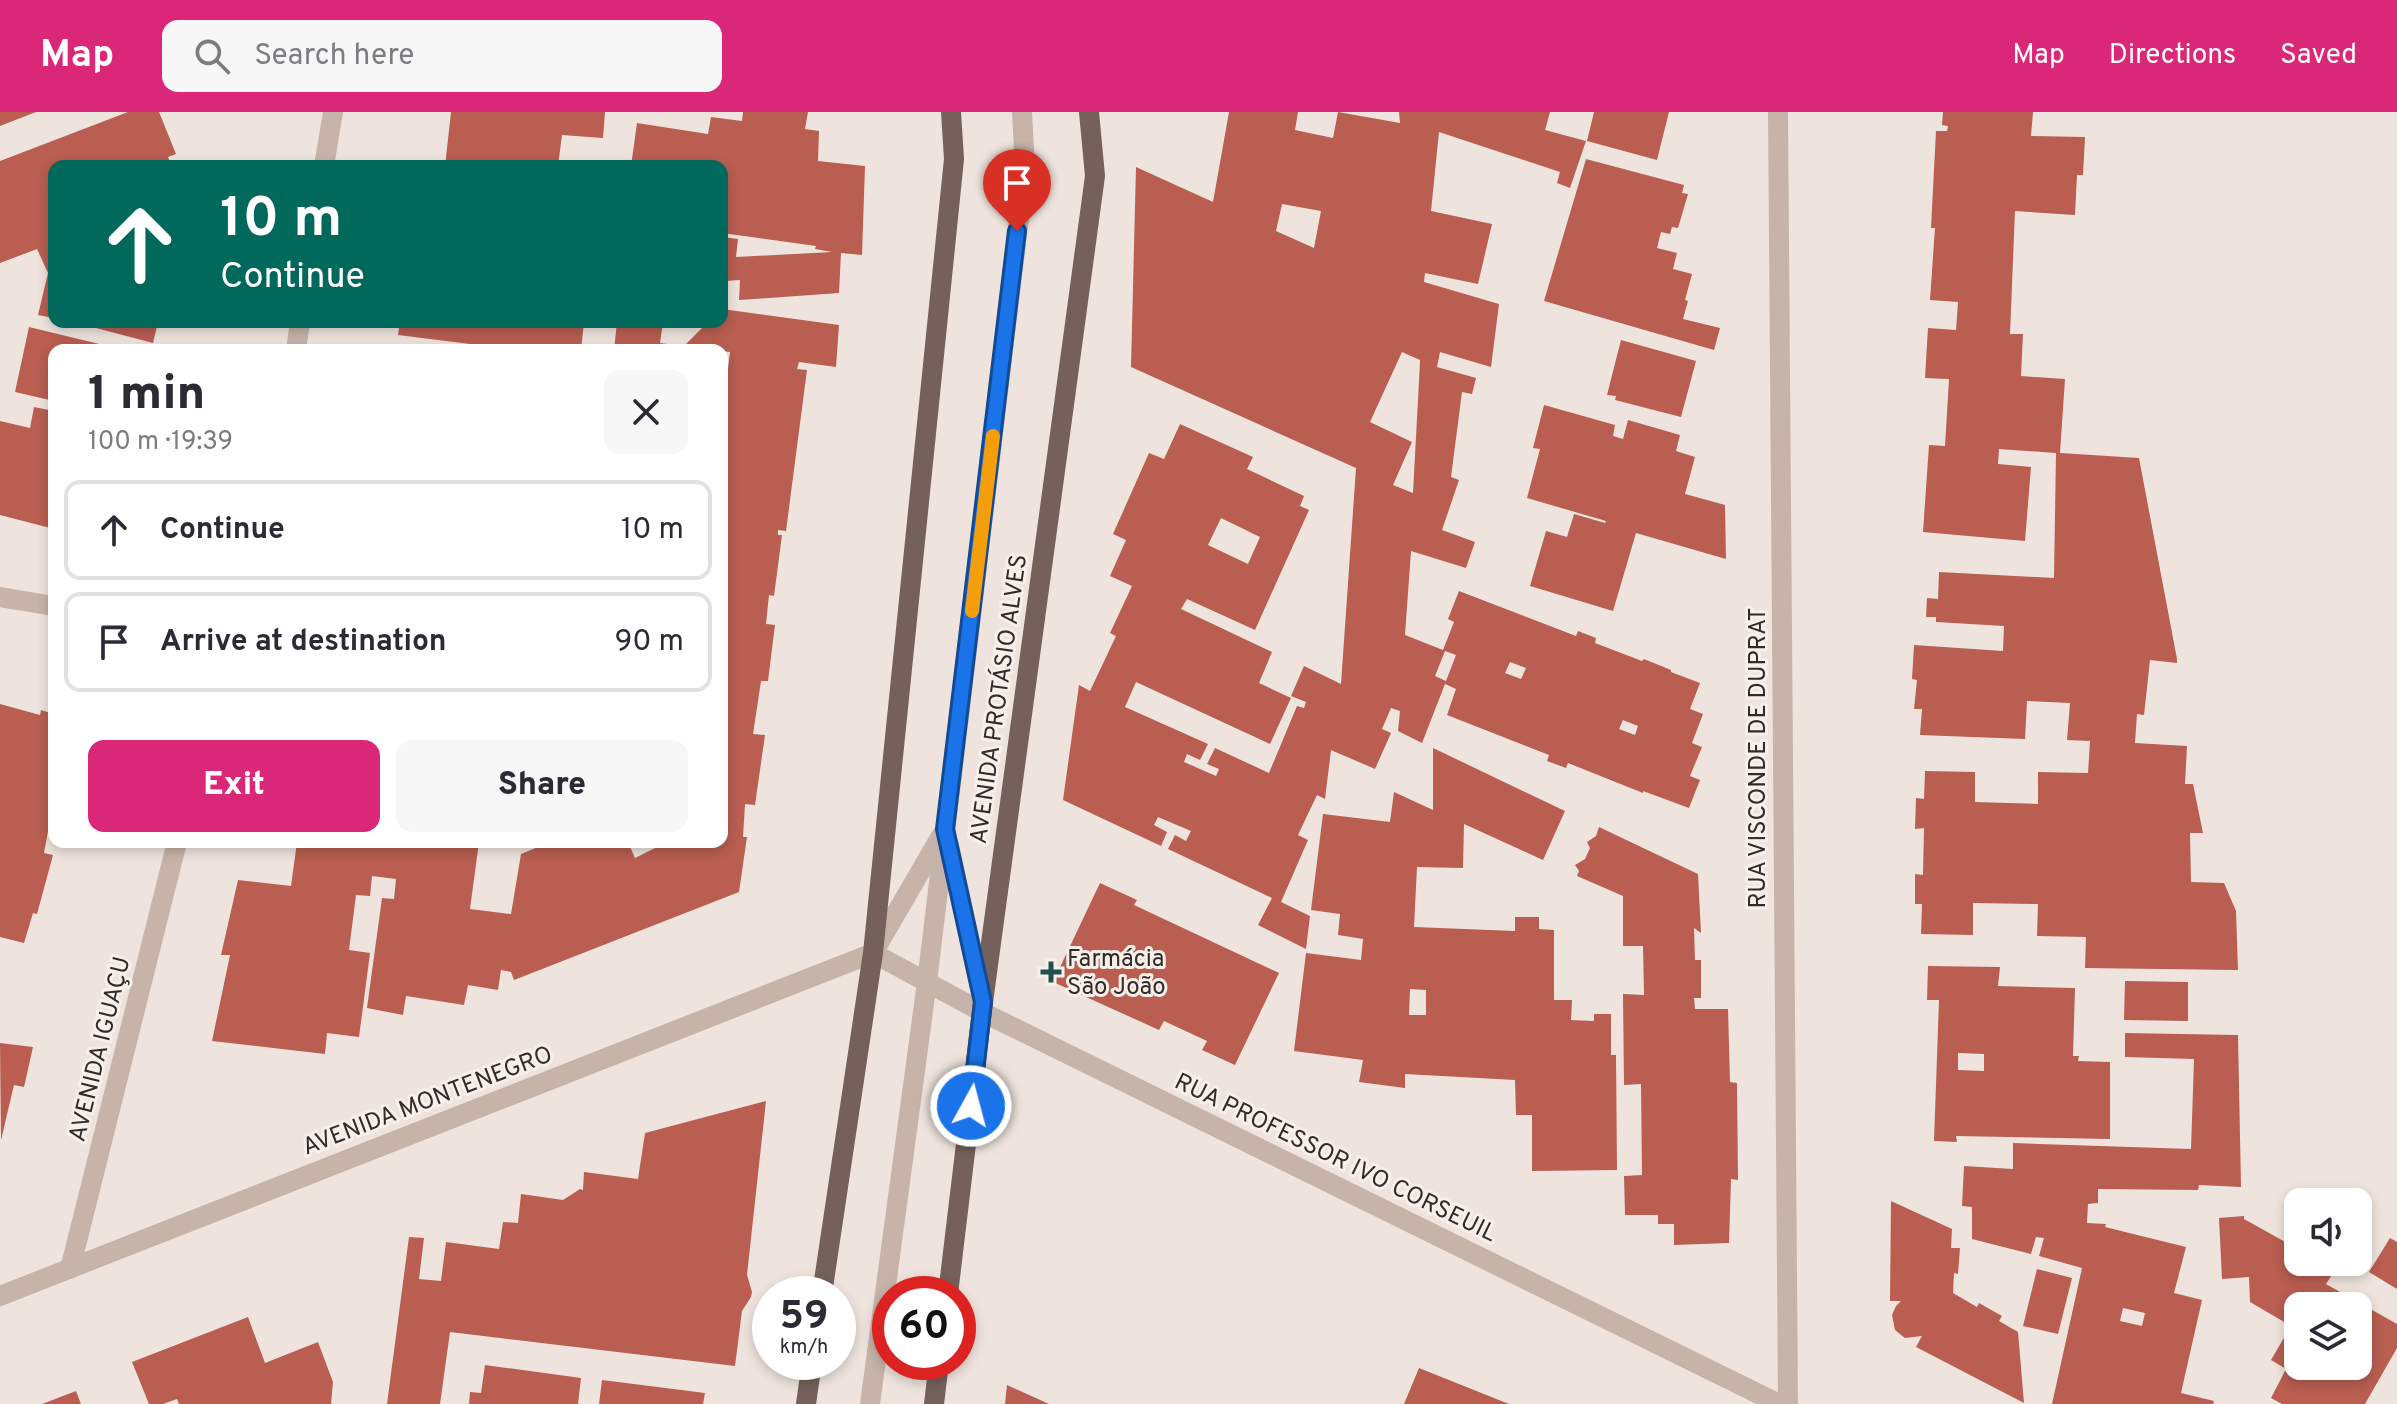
<!DOCTYPE html>
<meta charset="utf-8">
<style>
body{margin:0;font-family:Overpass,sans-serif;background:#f7f7f7;color:#2b2b33;height:100vh;display:flex;flex-direction:column;font-size:30px;white-space:nowrap}
*{box-sizing:border-box;margin:0}
p{font-size:26px;color:#7c7c81}
.icon{flex:none;width:44px;height:44px;fill:none;stroke:currentColor;stroke-width:2;stroke-linecap:round;stroke-linejoin:round}
.map{position:relative;flex:1;overflow:hidden}
.details{position:absolute;left:48px;top:232px;width:680px;height:504px;display:flex;flex-direction:column;background:#fff;border-radius:16px;box-shadow:0 4px 12px #0003}
.details>*{flex:none}
.top-card{position:absolute;left:48px;top:48px;width:680px;height:168px;border-radius:16px;box-shadow:0 4px 12px #0003;background:#00695c;color:#fff;overflow:hidden}
.buttons{position:absolute;left:2284px;top:1076px;display:grid;gap:16px}
.buttons a{display:grid;place-items:center;width:88px;height:88px;border-radius:16px;background:#fff;box-shadow:0 4px 12px #0003;font-size:40px}
.speed{position:absolute;left:752px;top:1164px;display:flex;gap:16px;font-size:40px;font-weight:700;text-align:center}
.speed>*{display:grid;place-content:center;width:104px;height:104px;border-radius:50%;background:#fff;box-shadow:0 4px 12px #0003;line-height:1}
.speed small{font-size:20px;font-weight:400}
.speed .limit{border:12px solid #d22;background:#fff;color:#111}
.pin{position:absolute;display:grid;place-items:center;width:68px;height:68px;color:#fff;margin:-82px -34px;border-radius:50% 50% 50% 0;rotate:-45deg;box-shadow:0 0 8px #0007}
.pin .icon{rotate:45deg}
.me{position:absolute;width:88px;margin:-44px;rotate:7deg;stroke-linejoin:round;filter:drop-shadow(0 0 6px #0008)}
.turn{display:flex;align-items:center;gap:28px;height:168px;padding:0 40px;font-size:36px}
.turn .icon{width:104px;height:104px;stroke-width:2.5}
.turn b{display:block;font-size:56px;line-height:68px}
.round{display:grid;place-items:center;flex:none;width:84px;height:84px;border-radius:16px;background:#f7f7f7}
.summary{display:flex;align-items:center;justify-content:space-between;height:136px;padding:0 40px}
h1{font-size:48px;font-weight:800;line-height:60px}
.action{display:flex;gap:16px;margin-top:auto;padding:16px 40px}
.action a{flex:1;height:92px;border-radius:16px;background:#db2777;color:#fff;font-size:32px;font-weight:800;line-height:92px;text-align:center}
.action a+a{background:#f7f7f7;color:#2b2b33}
ul{padding:0;list-style:none}
li{display:flex;align-items:center;gap:24px;height:100px;margin:0 16px 12px;padding:0 24px;border:4px solid #e1e1e2;border-radius:16px}
li div{flex:1}
li b{display:block;font-size:30px}
li em{font-style:normal}
header{display:flex;align-items:center;gap:48px;box-sizing:border-box;height:112px;padding:0 40px;background:#db2777;color:#fff}
header strong{font-size:38px}
nav{display:flex;gap:44px;margin-inline-start:auto;font-size:28px}
.search{width:560px;height:72px;background:#f7f7f7;display:flex;align-items:center;gap:20px;box-sizing:border-box;padding:0 28px;border-radius:16px;color:#7c7c81;font-size:30px}
.map>svg:first-child{display:block}
</style>
<header>
<strong>Map</strong>
<div class="search"><svg class="icon" aria-label="search" viewBox="0 0 24 24"><circle cx="10" cy="10" r="6"/><path d="M15 15l6 6"/></svg>Search here</div>
<nav><a>Map</a><a>Directions</a><a>Saved</a></nav>
</header>
<div class="map">
<svg width="2397" height="1292" viewBox="0 0 2397 1292">
<rect width="100%" height="100%" fill="#efe4dd"/>
<!-- building -->
<path fill="#b95e51" fill-rule="evenodd" d="M 0,0 L 36,0 L 0,14 Z
M 128,0 L 159,0 L 176,42 L 168,45 L 172,54 L 54,54 L 54,206 L 38,203 L 48,161 L 37,137 L 0,151 L 0,49 Z
M 451,0 L 605,0 L 603,26 L 562,23 L 558,54 L 445,54 Z
M 743,0 L 808,0 L 805,17 L 819,19 L 818,49 L 865,54 L 862,143 L 841,141 L 839,181 L 739,188 L 740,168 L 726,169 L 725,176 L 722,175 L 722,125 L 738,127 L 736,145 L 832,140 L 815,137 L 816,134 L 722,121 L 722,54 L 631,54 L 637,11 L 708,22 L 711,5 L 742,9 Z
M 1229,0 L 1298,0 L 1295,18 L 1333,26 L 1338,0 L 1400,11 L 1399,0 L 1550,0 L 1545,18 L 1586,29 L 1570,76 L 1557,71 L 1560,60 L 1439,20 L 1431,99 L 1492,112 L 1478,172 L 1425,161 L 1424,170 L 1499,192 L 1491,255 L 1440,240 L 1437,255 L 1476,266 L 1472,282 L 1462,280 L 1451,365 L 1459,368 L 1442,418 L 1475,430 L 1466,456 L 1411,439 L 1405,523 L 1443,538 L 1454,510 L 1448,507 L 1459,479 L 1576,524 L 1578,519 L 1596,526 L 1595,531 L 1642,549 L 1644,547 L 1671,558 L 1671,560 L 1700,571 L 1690,597 L 1703,602 L 1692,631 L 1702,635 L 1690,664 L 1700,668 L 1689,696 L 1643,679 L 1643,681 L 1568,651 L 1566,656 L 1547,649 L 1549,643 L 1447,603 L 1456,577 L 1445,572 L 1422,631 L 1398,619 L 1400,599 L 1391,596 L 1382,617 L 1391,621 L 1375,657 L 1331,638 L 1325,687 L 1317,683 L 1298,723 L 1308,728 L 1281,790 L 1310,804 L 1306,837 L 1258,813 L 1272,786 L 1168,737 L 1175,723 L 1186,729 L 1191,719 L 1158,705 L 1154,713 L 1167,720 L 1161,734 L 1063,688 L 1079,573 L 1090,579 L 1116,524 L 1110,521 L 1132,474 L 1110,464 L 1126,428 L 1113,422 L 1149,341 L 1164,347 L 1180,312 L 1253,345 L 1247,357 L 1304,384 L 1300,394 L 1309,398 L 1255,518 L 1187,487 L 1181,497 L 1272,540 L 1259,571 L 1291,586 L 1270,632 L 1136,570 L 1125,595 L 1208,632 L 1200,648 L 1187,642 L 1184,650 L 1216,664 L 1219,657 L 1207,652 L 1215,636 L 1269,661 L 1297,594 L 1304,596 L 1306,590 L 1291,584 L 1304,554 L 1341,572 L 1356,356 L 1131,255 L 1136,55 L 1213,90 ZM 1282,92 L 1321,99 L 1314,136 L 1276,119 ZM 1402,240 L 1420,248 L 1420,250 L 1413,381 L 1393,373 L 1412,330 L 1370,310 ZM 1221,406 L 1260,425 L 1248,452 L 1208,433 ZM 1445,539 L 1456,543 L 1446,569 L 1435,564 ZM 1510,550 L 1526,556 L 1521,567 L 1505,561 ZM 1623,608 L 1638,614 L 1635,623 L 1619,617 Z
M 1594,0 L 1669,0 L 1657,48 L 1587,29 Z
M 1943,0 L 2033,0 L 2031,24 L 2085,25 L 2083,63 L 2077,63 L 2075,103 L 2015,99 L 2010,222 L 2023,222 L 2021,264 L 2065,267 L 2060,341 L 2139,346 L 2177,547 L 2177,551 L 2150,548 L 2144,603 L 2137,602 L 2135,631 L 2187,634 L 2185,672 L 2193,672 L 2203,721 L 2190,721 L 2191,770 L 2224,771 L 2236,799 L 2238,858 L 2085,856 L 2086,825 L 2037,824 L 2038,792 L 1973,791 L 1973,823 L 1921,822 L 1922,792 L 1915,792 L 1915,762 L 1923,763 L 1924,716 L 1915,717 L 1916,686 L 1924,687 L 1925,659 L 1975,660 L 1975,690 L 2038,692 L 2038,660 L 2088,661 L 2090,629 L 2067,628 L 2070,591 L 2027,589 L 2025,627 L 1920,623 L 1922,597 L 1914,597 L 1917,568 L 1912,567 L 1914,533 L 2003,539 L 2004,514 L 1936,510 L 1936,505 L 1926,505 L 1927,486 L 1938,487 L 1939,460 L 2054,466 L 2056,341 L 1999,337 L 1998,352 L 2031,355 L 2025,429 L 1923,420 L 1929,333 L 1945,334 L 1949,267 L 1925,266 L 1928,216 L 1956,218 L 1958,190 L 1930,188 L 1935,116 L 1931,116 L 1936,19 L 1947,19 L 1948,14 L 1942,13 Z
M 1586,47 L 1684,73 L 1682,81 L 1688,82 L 1678,116 L 1672,115 L 1670,122 L 1661,120 L 1657,136 L 1677,141 L 1673,157 L 1692,162 L 1685,188 L 1688,189 L 1683,207 L 1720,216 L 1714,238 L 1544,189 Z
M 722,197 L 839,213 L 836,255 L 799,250 L 797,257 L 807,258 L 786,419 L 778,418 L 778,423 L 782,423 L 774,484 L 769,483 L 766,512 L 775,513 L 768,569 L 761,569 L 753,622 L 765,623 L 755,693 L 745,692 L 743,725 L 747,725 L 739,780 L 514,868 L 511,860 L 501,858 L 498,878 L 468,873 L 464,893 L 406,884 L 403,903 L 367,896 L 382,786 L 394,787 L 396,767 L 372,764 L 370,784 L 356,783 L 349,838 L 370,841 L 359,925 L 327,921 L 325,942 L 212,929 L 230,843 L 221,843 L 238,768 L 291,774 L 297,730 L 479,730 L 470,797 L 511,802 L 521,742 L 550,730 L 628,730 L 635,746 L 667,730 L 722,730 L 722,291 L 724,291 L 730,240 L 684,234 L 708,210 L 722,210 Z
M 73,210 L 158,210 L 153,231 Z
M 400,210 L 584,210 L 581,238 L 517,238 L 398,223 Z
M 617,210 L 663,210 L 660,231 L 667,232 L 666,238 L 614,238 Z
M 29,215 L 120,237 L 120,238 L 54,238 L 54,289 L 15,280 Z
M 1621,228 L 1696,249 L 1681,305 L 1615,288 L 1616,284 L 1607,283 Z
M 1544,293 L 1615,313 L 1613,324 L 1623,327 L 1628,308 L 1680,323 L 1676,339 L 1695,345 L 1685,382 L 1725,393 L 1726,447 L 1636,421 L 1613,499 L 1530,474 L 1546,419 L 1567,425 L 1574,402 L 1605,411 L 1606,409 L 1527,386 L 1540,337 L 1533,336 Z
M 34,295 L 54,299 L 54,417 L 0,403 L 0,309 L 30,316 Z
M 0,592 L 40,603 L 41,598 L 54,602 L 54,715 L 49,714 L 44,741 L 53,743 L 37,802 L 33,801 L 24,831 L 0,825 Z
M 1433,636 L 1565,699 L 1543,748 L 1464,712 L 1463,756 L 1417,755 L 1414,815 L 1515,819 L 1515,805 L 1539,805 L 1539,817 L 1554,818 L 1554,888 L 1572,888 L 1571,908 L 1594,909 L 1594,902 L 1611,902 L 1611,943 L 1616,943 L 1617,1058 L 1532,1059 L 1532,1003 L 1516,1003 L 1515,968 L 1405,962 L 1405,976 L 1359,970 L 1363,948 L 1294,939 L 1306,841 L 1361,848 L 1363,827 L 1338,823 L 1340,802 L 1311,798 L 1323,702 L 1390,710 L 1394,680 L 1433,698 ZM 1410,877 L 1426,878 L 1426,903 L 1409,903 Z
M 1599,715 L 1698,762 L 1701,821 L 1694,816 L 1695,848 L 1701,848 L 1701,886 L 1694,886 L 1695,897 L 1728,897 L 1730,970 L 1737,971 L 1738,1068 L 1731,1067 L 1729,1131 L 1674,1133 L 1674,1112 L 1658,1112 L 1658,1103 L 1625,1103 L 1624,1064 L 1642,1063 L 1641,972 L 1624,973 L 1623,882 L 1644,883 L 1643,834 L 1623,834 L 1623,784 L 1577,764 L 1579,759 L 1575,753 L 1585,747 L 1590,736 L 1587,730 L 1596,724 Z
M 1100,771 L 1137,788 L 1134,793 L 1279,861 L 1235,953 L 1202,938 L 1207,929 L 1164,909 L 1159,918 L 1053,870 Z
M 1928,854 L 2000,855 L 1998,874 L 2075,876 L 2073,944 L 2079,944 L 2078,949 L 2110,950 L 2110,1027 L 1956,1024 L 1957,1030 L 1934,1029 L 1939,888 L 1927,888 ZM 1958,941 L 1984,942 L 1984,959 L 1958,958 Z
M 2125,869 L 2188,870 L 2188,909 L 2124,908 Z
M 2125,921 L 2238,923 L 2241,1075 L 2199,1073 L 2198,1078 L 2098,1077 L 2098,1091 L 2088,1092 L 2087,1111 L 2106,1112 L 2105,1115 L 2186,1135 L 2174,1181 L 2202,1188 L 2181,1281 L 2214,1289 L 2213,1292 L 2052,1292 L 2082,1156 L 2039,1144 L 2044,1126 L 2036,1125 L 2031,1142 L 1972,1127 L 1972,1095 L 1962,1094 L 1964,1054 L 2013,1057 L 2013,1031 L 2191,1037 L 2194,947 L 2125,945 ZM 2123,1196 L 2145,1201 L 2142,1214 L 2120,1209 Z
M 0,931 L 33,935 L 24,975 L 14,973 L 1,1028 Z
M 766,989 L 747,1163 L 752,1180 L 751,1185 L 742,1199 L 735,1254 L 450,1220 L 440,1292 L 387,1292 L 409,1125 L 424,1126 L 419,1167 L 441,1169 L 446,1130 L 499,1137 L 503,1110 L 518,1111 L 521,1082 L 563,1088 L 580,1077 L 583,1078 L 584,1060 L 638,1067 L 645,1021 Z
M 1891,1089 L 1952,1117 L 1951,1136 L 1960,1136 L 1958,1162 L 1954,1161 L 1953,1181 L 1977,1195 L 1979,1191 L 2002,1204 L 1999,1209 L 2018,1220 L 2024,1291 L 1916,1235 L 1922,1224 L 1905,1226 L 1895,1218 L 1892,1203 L 1896,1194 L 1901,1189 L 1890,1189 Z
M 2244,1104 L 2244,1107 L 2298,1137 L 2298,1150 L 2320,1150 L 2335,1158 L 2326,1172 L 2397,1212 L 2397,1236 L 2365,1292 L 2282,1292 L 2271,1286 L 2286,1257 L 2271,1248 L 2291,1214 L 2250,1190 L 2249,1165 L 2222,1167 L 2219,1106 ZM 2298,1194 L 2358,1194 L 2358,1254 L 2298,1254 Z
M 2390,1126 L 2397,1130 L 2397,1177 L 2369,1160 Z
M 2037,1157 L 2072,1166 L 2058,1222 L 2023,1214 Z
M 248,1205 L 265,1251 L 318,1230 L 333,1270 L 331,1292 L 179,1292 L 177,1287 L 163,1292 L 149,1292 L 132,1250 Z
M 485,1253 L 581,1266 L 578,1292 L 469,1292 L 470,1280 L 481,1281 Z
M 1419,1256 L 1509,1292 L 1404,1292 Z
M 602,1268 L 705,1281 L 703,1292 L 599,1292 Z
M 1007,1273 L 1049,1292 L 1005,1292 Z
M 76,1279 L 81,1292 L 42,1292 Z"/>
<g fill="none" stroke-linecap="round" stroke-linejoin="round">
<!-- service -->
<path stroke="#c6b4aa" stroke-width="20" d="M 949,733 L 982,885
M 873,841 L 941,724
M 870,1292 L 927,870 L 1025,56 L 1022,0"/>
<!-- minor -->
<path stroke="#c6b4aa" stroke-width="20" d="M 1778,0 L 1788,1292
M 324,54 L 333,0
M 296,238 L 300,210
M 0,485 L 54,494
M 70,1157 L 177,730"/>
<!-- tertiary -->
<path stroke="#c6b4aa" stroke-width="20" d="M 0,1184 L 873,841 L 982,900 L 1779,1292"/>
<!-- primary -->
<path stroke="#75615b" stroke-width="20" d="M 822,1182 L 873,841 L 954,47 L 951,0
M 948,1182 L 983,890 L 1095,64 L 1089,0
M 806,1292 L 812,1250
M 934,1292 L 939,1250"/>
</g>
<g fill="none" stroke-linecap="round" stroke-linejoin="round">
<defs>
<path id="route" d="M 971,994 L 983,890 L 945,717 L 1017,119"/>
</defs>
<!-- route casing -->
<use href="#route" stroke="#114b97" stroke-width="20"/>
<!-- route -->
<use href="#route" stroke="#1a73e8" stroke-width="14"/>
<!-- slow -->
<path stroke="#f59e0b" stroke-width="14" d="M 972,499 L 993,324"/>
</g>
<!-- markers -->
<path fill="#23514f" stroke="#f7efe9" stroke-width="3" d="M1047 848h8v8h8v8h-8v8h-8v-8h-8v-8h8z"/>
<g text-anchor="middle" stroke-width="6" stroke-linejoin="round" paint-order="stroke">
<!-- street labels -->
<g font-size="24" fill="#342b29" stroke="#f7efe9">
<text transform="translate(998 587) rotate(-82)" y="8">AVENIDA PROTÁSIO ALVES</text>
<text transform="translate(1757 646) rotate(-90)" y="8">RUA VISCONDE DE DUPRAT</text>
<text transform="translate(99 937) rotate(-76)" y="8">AVENIDA IGUAÇU</text>
<text transform="translate(427 988) rotate(-21)" y="8">AVENIDA MONTENEGRO</text>
<text transform="translate(1336 1045) rotate(26)" y="8">RUA PROFESSOR IVO CORSEUIL</text>
</g>
<!-- poi labels -->
<g font-size="24" fill="#342b29" stroke="#f7efe9" text-anchor="start">
<text x="1067" y="854">Farmácia<tspan x="1067" dy="28">São João</tspan></text>
</g>
</g>
</svg>
<div class="buttons">
<a><svg class="icon" aria-label="sound" viewBox="0 0 24 24"><path d="M4 9h4l5-4v14l-5-4H4zM17 9q2 3 0 6"/></svg></a>
<a><svg class="icon" aria-label="layers" viewBox="0 0 24 24"><path d="M12 4l9 5-9 5-9-5zM3 14l9 5 9-5"/></svg></a>
</div>
<div class="speed"><div>59<small>km/h</small></div><div class="limit">60</div></div>
<div class="pin" style="left:1017px;top:119px;background:#d93025"><svg class="icon" aria-label="arrive" viewBox="0 0 24 24"><path d="M6 21V4h12l-3 4 3 4H6"/></svg></div>
<svg class="me" style="left:971px;top:994px" viewBox="-20 -20 40 40"><circle r="17" fill="#1a73e8" stroke="#fff" stroke-width="3"/><path d="M0-11L8 9 0 5-8 9z" fill="#fff"/></svg>
<div class="top-card">
<div class="turn"><svg class="icon" aria-label="ahead" viewBox="0 0 24 24"><path d="M12 20V5M6 11l6-6 6 6"/></svg><div><b>10 m</b>Continue</div></div>
</div>
<section class="details">
<div class="summary"><div><h1>1 min</h1><p>100 m · 19:39</p></div><a class="round"><svg class="icon" aria-label="close" viewBox="0 0 24 24"><path d="M6 6l12 12M18 6L6 18"/></svg></a></div>
<ul>
<li><svg class="icon" aria-label="ahead" viewBox="0 0 24 24"><path d="M12 20V5M6 11l6-6 6 6"/></svg><div><b>Continue</b></div><em>10 m</em></li>
<li><svg class="icon" aria-label="arrive" viewBox="0 0 24 24"><path d="M6 21V4h12l-3 4 3 4H6"/></svg><div><b>Arrive at destination</b></div><em>90 m</em></li>
</ul>
<div class="action"><a>Exit</a><a>Share</a></div>
</section>
</div>
